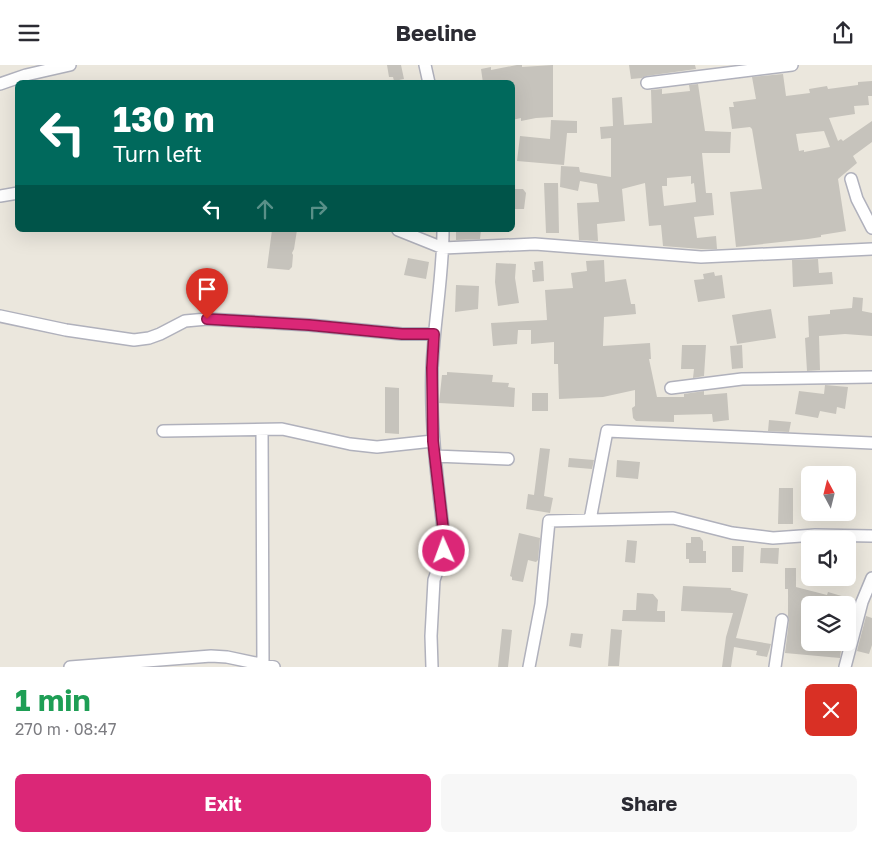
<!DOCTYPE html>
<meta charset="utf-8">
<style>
body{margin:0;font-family:"Golos Text",sans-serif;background:#f7f7f7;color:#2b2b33;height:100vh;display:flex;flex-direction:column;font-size:19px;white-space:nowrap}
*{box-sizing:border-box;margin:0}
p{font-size:16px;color:#7c7c81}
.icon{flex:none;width:28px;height:28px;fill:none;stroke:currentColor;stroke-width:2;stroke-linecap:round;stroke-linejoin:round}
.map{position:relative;height:602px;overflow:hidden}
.details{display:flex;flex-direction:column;background:#fff;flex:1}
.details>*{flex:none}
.top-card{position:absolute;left:15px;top:15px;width:500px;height:152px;border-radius:8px;box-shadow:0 5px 20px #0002;background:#00695c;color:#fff;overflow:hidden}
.needle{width:32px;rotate:353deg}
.fabs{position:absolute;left:801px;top:401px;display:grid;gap:10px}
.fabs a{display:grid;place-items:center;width:55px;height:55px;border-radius:8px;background:#fff;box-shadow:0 5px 20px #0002;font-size:25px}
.pin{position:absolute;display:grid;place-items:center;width:42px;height:42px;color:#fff;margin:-51px -21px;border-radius:50% 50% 50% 0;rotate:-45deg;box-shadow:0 0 5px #0007}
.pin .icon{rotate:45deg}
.me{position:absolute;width:55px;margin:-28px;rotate:358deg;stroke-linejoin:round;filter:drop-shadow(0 0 4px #0008)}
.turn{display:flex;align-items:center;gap:18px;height:105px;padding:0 15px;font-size:22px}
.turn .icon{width:65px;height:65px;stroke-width:2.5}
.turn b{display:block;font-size:35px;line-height:42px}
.lanes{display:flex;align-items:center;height:48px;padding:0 15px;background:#0003;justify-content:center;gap:25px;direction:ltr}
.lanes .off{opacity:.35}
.round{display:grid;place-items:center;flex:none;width:52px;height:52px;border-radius:8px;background:#f7f7f7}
.overview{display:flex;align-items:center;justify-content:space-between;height:85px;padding:0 15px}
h1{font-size:30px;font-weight:700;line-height:38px;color:#1e9e55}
.button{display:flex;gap:10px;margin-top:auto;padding:10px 15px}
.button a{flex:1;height:58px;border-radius:8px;background:#db2777;color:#fff;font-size:20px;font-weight:700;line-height:58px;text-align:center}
.button a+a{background:#f7f7f7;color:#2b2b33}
header{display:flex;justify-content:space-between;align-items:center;height:65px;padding:0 15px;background:#fff;font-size:22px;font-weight:700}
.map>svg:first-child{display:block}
</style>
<header><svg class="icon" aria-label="menu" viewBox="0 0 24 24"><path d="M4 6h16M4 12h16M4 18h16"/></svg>Beeline<svg class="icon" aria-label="share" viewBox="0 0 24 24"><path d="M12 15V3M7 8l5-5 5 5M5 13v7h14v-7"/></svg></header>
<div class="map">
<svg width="872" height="602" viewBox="0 0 872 602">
<rect width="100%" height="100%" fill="#ebe7dd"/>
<!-- building -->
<path fill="#c6c3bc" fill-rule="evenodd" d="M 387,0 L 401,0 L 404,14 L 394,16 L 393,12 L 389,12 Z
M 517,0 L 522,0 L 522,2 L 553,0 L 553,52 L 536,53 L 521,56 L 521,53 L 512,55 L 512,18 L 483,18 L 481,4 L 491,2 L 491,5 Z
M 629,0 L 695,0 L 696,4 L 646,11 L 642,13 L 631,14 Z
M 783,9 L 786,31 L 810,28 L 809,24 L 827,21 L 828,24 L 858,20 L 858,17 L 872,16 L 872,31 L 868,31 L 869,40 L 854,41 L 855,49 L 829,53 L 838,76 L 841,74 L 843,76 L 872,56 L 872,77 L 853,91 L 857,98 L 838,114 L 846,166 L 821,170 L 821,172 L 808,174 L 736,182 L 730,127 L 762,124 L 752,64 L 750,62 L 732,64 L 729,42 L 734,42 L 733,37 L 756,34 L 752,12 ZM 824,66 L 830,82 L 804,87 L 804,85 L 799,86 L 796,69 Z
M 698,19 L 705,66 L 731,67 L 730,88 L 702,88 L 706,128 L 712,128 L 714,150 L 694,152 L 697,173 L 716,171 L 717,184 L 701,184 L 663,181 L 661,160 L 649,161 L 645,118 L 622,124 L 625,156 L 597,159 L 598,176 L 579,175 L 577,138 L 599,137 L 597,119 L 580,116 L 578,126 L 560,122 L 561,101 L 579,102 L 580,107 L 611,112 L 611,73 L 601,74 L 600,62 L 613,61 L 612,33 L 622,32 L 624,60 L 652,58 L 651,25 L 662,24 L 662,29 L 690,26 L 689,20 ZM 691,111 L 691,119 L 694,118 L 696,137 L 664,141 L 662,121 L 667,121 L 667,113 Z
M 551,55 L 577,56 L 577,68 L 567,68 L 564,100 L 517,96 L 520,71 L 550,74 Z
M 544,118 L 558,118 L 559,168 L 546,168 Z
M 512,124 L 523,124 L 526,128 L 524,144 L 512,144 Z
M 272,165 L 297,165 L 294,184 L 292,188 L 293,190 L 292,202 L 289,205 L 267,203 Z
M 456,165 L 481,165 L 480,174 L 456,175 Z
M 408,193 L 429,197 L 426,214 L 404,210 Z
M 818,194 L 819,208 L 832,207 L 833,219 L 793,222 L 792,195 Z
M 604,195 L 605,217 L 626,214 L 631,239 L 635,239 L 636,249 L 604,252 L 603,281 L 650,278 L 651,294 L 649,294 L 657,332 L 684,332 L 684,329 L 704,326 L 704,330 L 727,328 L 729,355 L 713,357 L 712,349 L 674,350 L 674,357 L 636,356 L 633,353 L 632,343 L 635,341 L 635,325 L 603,332 L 559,334 L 558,299 L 554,299 L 554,277 L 531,279 L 531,265 L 518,265 L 517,279 L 493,281 L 491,258 L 547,255 L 545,225 L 573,223 L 571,208 L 587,206 L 586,196 Z
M 543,196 L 544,216 L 533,217 L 532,205 L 535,205 L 534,197 Z
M 496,198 L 516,199 L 515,213 L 519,238 L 498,241 L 495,217 Z
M 714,207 L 715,211 L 722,210 L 725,233 L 698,237 L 694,215 L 704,214 L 703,209 Z
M 456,220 L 479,221 L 478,244 L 455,247 Z
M 853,232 L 863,233 L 862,246 L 872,248 L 872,271 L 845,269 L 819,271 L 820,305 L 807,306 L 805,273 L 809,272 L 808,251 L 830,249 L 830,245 L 852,243 Z
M 771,244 L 776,273 L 737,279 L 732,250 Z
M 682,280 L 706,280 L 704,311 L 693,313 L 694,304 L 681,304 Z
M 742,280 L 743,303 L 732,304 L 730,281 Z
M 447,307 L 493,310 L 492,317 L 509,318 L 508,322 L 515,323 L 514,342 L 439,338 L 442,310 L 447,310 Z
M 825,320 L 848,322 L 845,344 L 837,342 L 836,349 L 820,346 L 818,353 L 795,349 L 799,326 L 824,329 Z
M 385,322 L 399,323 L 399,369 L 385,368 Z
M 532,328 L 548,328 L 548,346 L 532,346 Z
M 769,355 L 791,357 L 789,367 L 768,366 Z
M 540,383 L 550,384 L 544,431 L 553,433 L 550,448 L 526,444 L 528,429 L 534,430 Z
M 569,393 L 594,395 L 592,404 L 568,402 Z
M 617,395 L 640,397 L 638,414 L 616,412 Z
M 779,423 L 793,423 L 793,459 L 778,459 Z
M 519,468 L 540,473 L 538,495 L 536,497 L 528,495 L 523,517 L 512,515 L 512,512 L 510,511 Z
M 691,472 L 700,472 L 703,476 L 703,486 L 706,486 L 706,498 L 689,498 L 689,494 L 686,494 L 686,478 L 691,478 Z
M 627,475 L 637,476 L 635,498 L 625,497 Z
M 732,481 L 744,481 L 743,507 L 732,507 Z
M 761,483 L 779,483 L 778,499 L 760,498 Z
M 785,503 L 796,503 L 796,522 L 827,530 L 828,527 L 855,535 L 848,563 L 848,540 L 810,540 L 810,578 L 842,578 L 840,593 L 785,588 L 789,556 L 788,551 L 788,524 L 785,524 Z
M 683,521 L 731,523 L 731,525 L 748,529 L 736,573 L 771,579 L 767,592 L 756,590 L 757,586 L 734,582 L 731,602 L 722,602 L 726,572 L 733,548 L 681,546 Z
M 637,528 L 653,529 L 658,535 L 657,546 L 665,546 L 665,557 L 622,556 L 623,545 L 636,545 Z
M 866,551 L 872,553 L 872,580 L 869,589 L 857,586 Z
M 502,564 L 512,565 L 508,602 L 498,602 Z
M 611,564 L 622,565 L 619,601 L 608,601 Z
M 571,568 L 583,569 L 581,583 L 569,581 Z"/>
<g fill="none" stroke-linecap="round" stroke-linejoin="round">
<defs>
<path id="minor" d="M 425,0 L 429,18
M 647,18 L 792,0
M 0,19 L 26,10 L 70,0
M 851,114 L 857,134 L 872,163
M 0,131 L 18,128
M 398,165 L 443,183 L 535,179 L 701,192 L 872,184
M 0,251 L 66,265 L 134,275 L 149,273 L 160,269 L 185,256 L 207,254 L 309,260 L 402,269 L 434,269
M 671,323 L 742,314 L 872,312
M 262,365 L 263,599
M 163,366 L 282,364 L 350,379 L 377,382 L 433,376
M 435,391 L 508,394
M 590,455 L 607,366 L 872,378
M 70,602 L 211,591 L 227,592 L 274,602
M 432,602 L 431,571 L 434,515 L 444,486 L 444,471 C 437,414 430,359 432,303 C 434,257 443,211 443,165
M 529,602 L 541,539 L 549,456 L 673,453 L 732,468 L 773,473 L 815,470 L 872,471
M 775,602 L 782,555
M 845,602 L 862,537 L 872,513"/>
</defs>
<!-- minor casing -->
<use href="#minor" stroke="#b0b1bc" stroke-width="14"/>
<!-- minor -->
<use href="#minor" stroke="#fff" stroke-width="11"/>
</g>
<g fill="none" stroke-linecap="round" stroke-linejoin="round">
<defs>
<path id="route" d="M 207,254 L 309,260 L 402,269 L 434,269 L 432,303 L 433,376 L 444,471 L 444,486"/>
</defs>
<!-- route casing -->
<use href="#route" stroke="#8e194d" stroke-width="12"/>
<!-- route -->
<use href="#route" stroke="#db2777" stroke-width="9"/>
</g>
</svg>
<div class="fabs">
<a><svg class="needle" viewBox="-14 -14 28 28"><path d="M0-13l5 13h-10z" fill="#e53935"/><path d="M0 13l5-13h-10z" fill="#7c7c81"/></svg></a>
<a><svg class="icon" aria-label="sound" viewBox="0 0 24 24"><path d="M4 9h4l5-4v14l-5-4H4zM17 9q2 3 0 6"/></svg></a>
<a><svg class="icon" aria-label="layers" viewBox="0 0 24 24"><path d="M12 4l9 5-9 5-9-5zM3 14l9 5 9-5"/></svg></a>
</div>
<div class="pin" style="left:207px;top:254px;background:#d93025"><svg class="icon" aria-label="arrive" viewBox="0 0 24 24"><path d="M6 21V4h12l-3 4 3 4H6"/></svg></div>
<svg class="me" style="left:444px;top:486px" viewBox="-20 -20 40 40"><circle r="17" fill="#db2777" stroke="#fff" stroke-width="3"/><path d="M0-11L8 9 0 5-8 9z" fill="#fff"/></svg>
<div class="top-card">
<div class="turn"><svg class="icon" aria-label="left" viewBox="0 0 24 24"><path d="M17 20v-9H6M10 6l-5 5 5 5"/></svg><div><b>130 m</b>Turn left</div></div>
<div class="lanes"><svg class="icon" aria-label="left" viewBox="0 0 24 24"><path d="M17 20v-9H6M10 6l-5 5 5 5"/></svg><svg class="icon off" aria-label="ahead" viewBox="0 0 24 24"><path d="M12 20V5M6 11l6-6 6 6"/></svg><svg class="icon off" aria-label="right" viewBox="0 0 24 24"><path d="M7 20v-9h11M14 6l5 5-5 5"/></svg></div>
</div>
</div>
<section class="details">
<div class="overview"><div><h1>1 min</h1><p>270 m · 08:47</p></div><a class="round" style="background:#d93025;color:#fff"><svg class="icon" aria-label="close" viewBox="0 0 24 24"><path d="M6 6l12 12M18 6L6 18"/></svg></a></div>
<div class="button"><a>Exit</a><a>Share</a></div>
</section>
